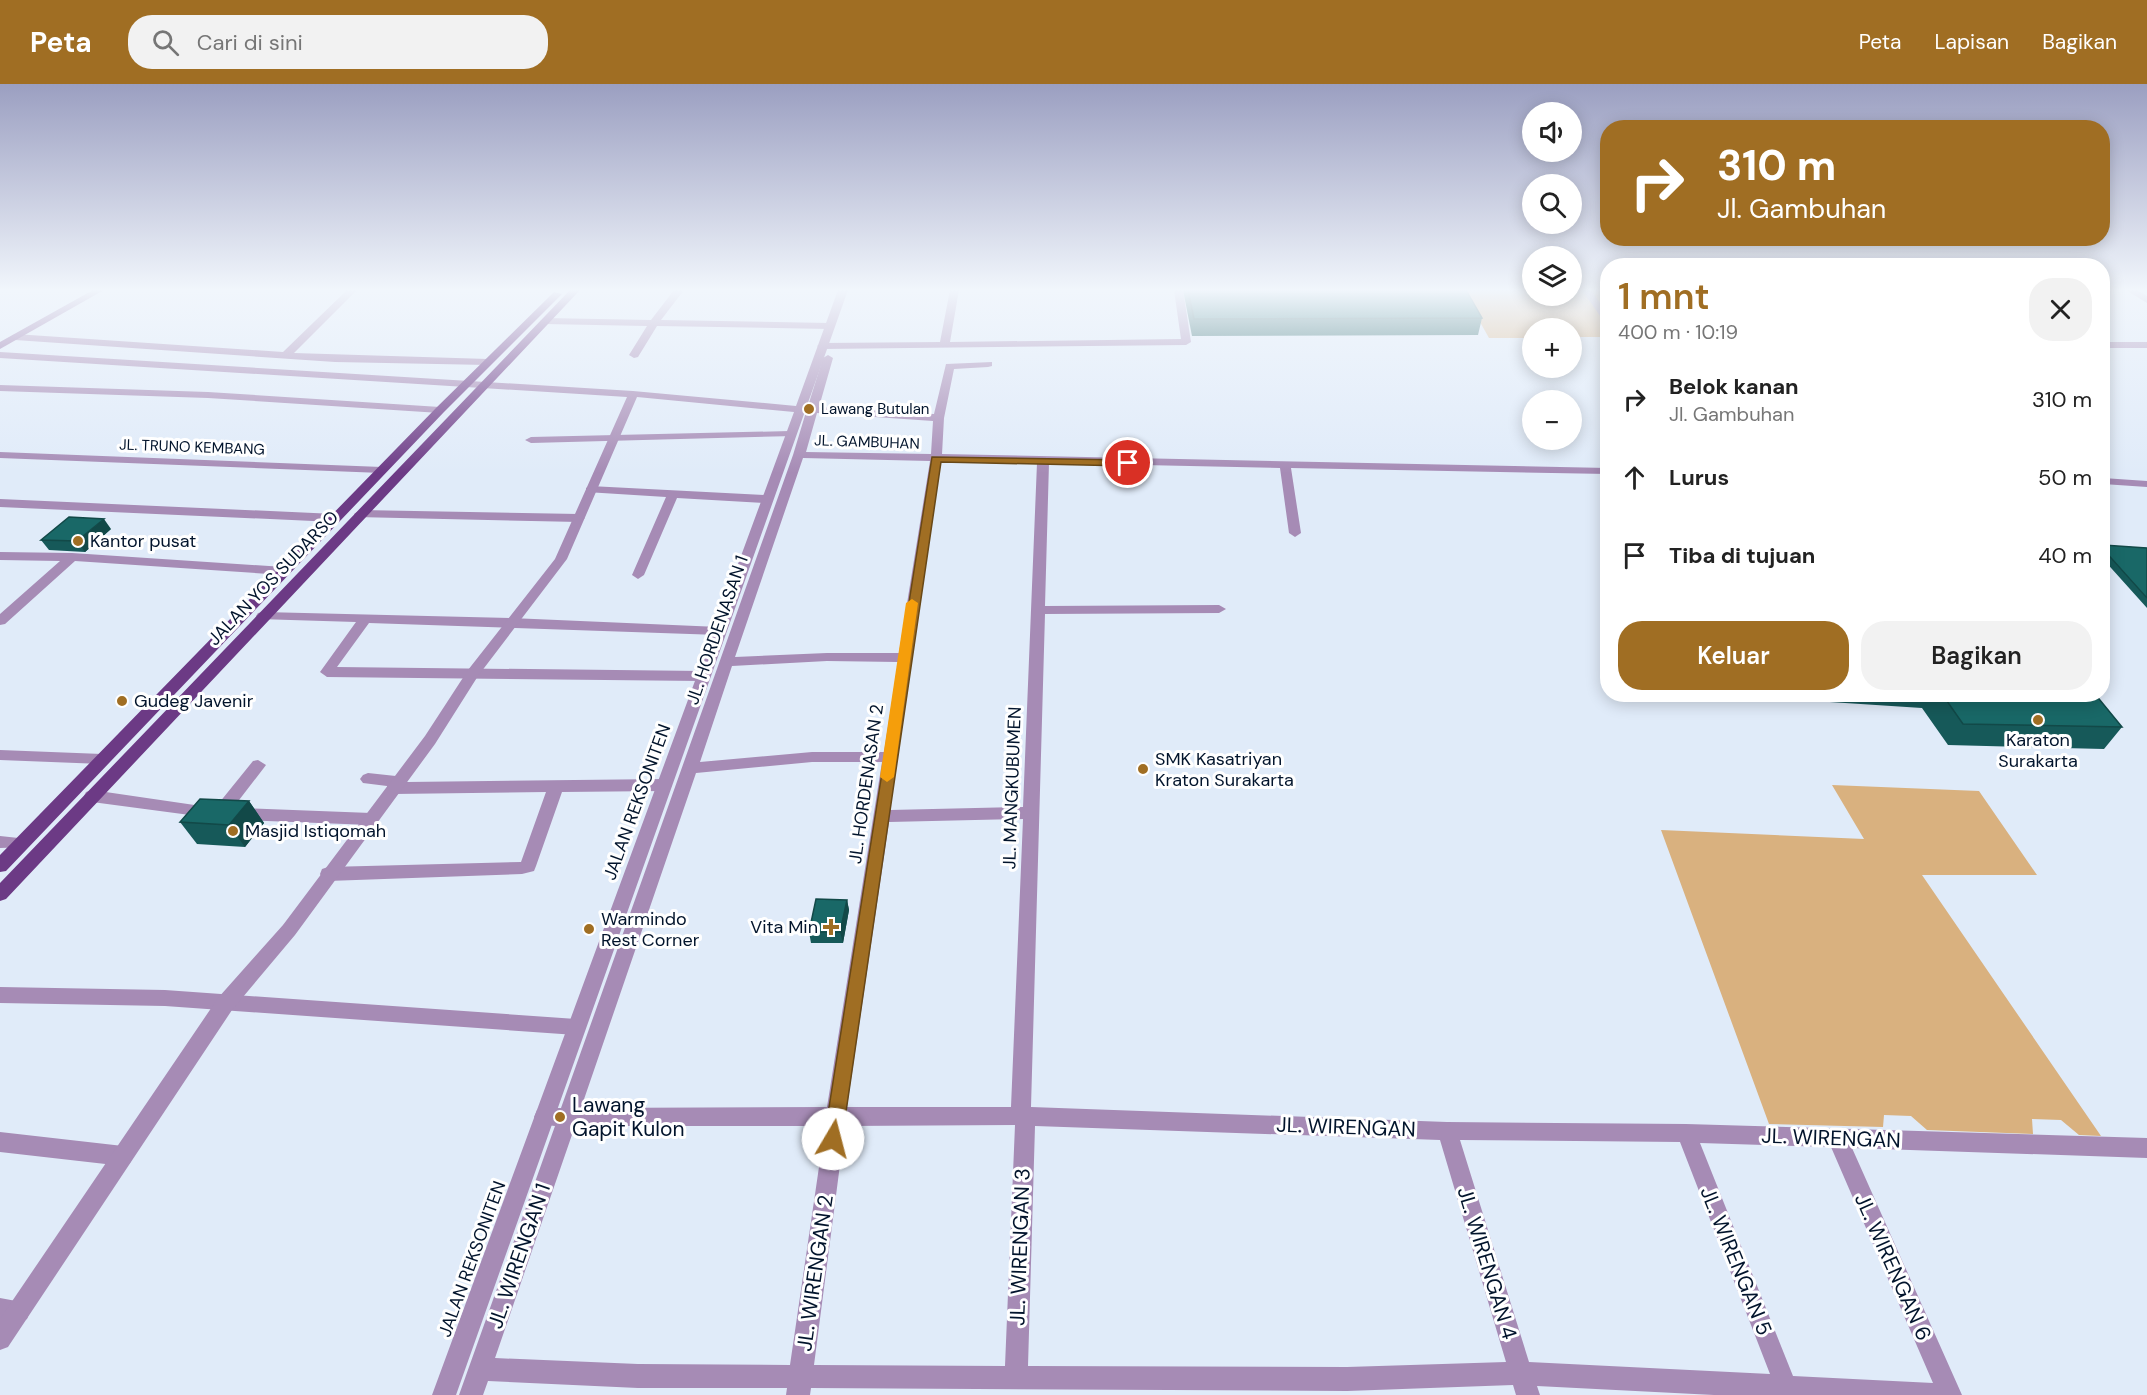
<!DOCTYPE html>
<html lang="id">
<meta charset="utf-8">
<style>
body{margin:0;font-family:"DM Sans",sans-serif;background:#f2f2f2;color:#222;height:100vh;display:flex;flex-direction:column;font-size:22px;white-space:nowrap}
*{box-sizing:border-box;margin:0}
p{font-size:20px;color:#767676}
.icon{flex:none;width:33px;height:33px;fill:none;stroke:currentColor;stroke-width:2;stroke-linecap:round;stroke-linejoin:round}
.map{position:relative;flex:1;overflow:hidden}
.panel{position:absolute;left:1600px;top:174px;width:510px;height:444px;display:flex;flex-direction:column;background:#fff;border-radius:24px;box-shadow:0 3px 15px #0003}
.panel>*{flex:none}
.hud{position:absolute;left:1600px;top:36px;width:510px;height:126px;border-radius:24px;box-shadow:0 3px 15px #0003;background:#a06e23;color:#fff;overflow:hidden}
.controls{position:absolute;left:1522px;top:18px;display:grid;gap:12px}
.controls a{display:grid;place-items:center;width:60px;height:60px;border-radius:50%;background:#fff;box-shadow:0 3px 15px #0003;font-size:30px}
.pin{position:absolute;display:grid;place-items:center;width:51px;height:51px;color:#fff;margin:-26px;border:3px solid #fff;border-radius:50%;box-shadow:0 2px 6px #0007}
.me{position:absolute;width:66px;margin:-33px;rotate:8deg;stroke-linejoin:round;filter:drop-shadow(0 0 4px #0008)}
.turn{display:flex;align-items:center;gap:21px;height:126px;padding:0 18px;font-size:27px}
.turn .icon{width:78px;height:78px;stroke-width:2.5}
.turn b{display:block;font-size:42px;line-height:51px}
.round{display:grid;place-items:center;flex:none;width:63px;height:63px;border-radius:24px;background:#f2f2f2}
.headline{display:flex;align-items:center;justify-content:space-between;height:102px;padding:0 18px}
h1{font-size:36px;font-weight:600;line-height:45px;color:#a06e23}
.primary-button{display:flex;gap:12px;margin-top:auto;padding:12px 18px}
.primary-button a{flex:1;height:69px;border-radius:24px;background:#a06e23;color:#fff;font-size:24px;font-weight:600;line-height:69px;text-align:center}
.primary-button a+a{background:#f2f2f2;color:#222}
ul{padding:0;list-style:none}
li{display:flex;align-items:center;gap:18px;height:78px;padding:0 18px}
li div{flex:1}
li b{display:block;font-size:22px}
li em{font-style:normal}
header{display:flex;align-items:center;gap:36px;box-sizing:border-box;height:84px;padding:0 30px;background:#a06e23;color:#fff}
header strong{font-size:28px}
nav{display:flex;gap:33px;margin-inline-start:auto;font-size:21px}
.search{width:420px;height:54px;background:#f2f2f2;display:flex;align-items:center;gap:15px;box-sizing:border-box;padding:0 21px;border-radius:24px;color:#767676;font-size:22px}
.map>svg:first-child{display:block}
</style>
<header>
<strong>Peta</strong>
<div class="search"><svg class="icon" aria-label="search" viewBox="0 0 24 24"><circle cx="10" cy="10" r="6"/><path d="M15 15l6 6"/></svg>Cari di sini</div>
<nav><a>Peta</a><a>Lapisan</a><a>Bagikan</a></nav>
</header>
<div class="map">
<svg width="2147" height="1311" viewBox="0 0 2147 1311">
<rect width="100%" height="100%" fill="#e0ebf9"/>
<!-- green -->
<path fill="#d9b17f" d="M 1462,206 L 1533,206 L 1533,212 L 1572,212 L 1572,206 L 1608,206 L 1608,253 L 1572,253 L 1572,244 L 1533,244 L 1533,254 L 1489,254 Z
M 1832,701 L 1979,707 L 2037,791 L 1922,791 L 2101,1052 L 2079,1051 L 2061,1036 L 2032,1035 L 2033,1050 L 1927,1046 L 1911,1032 L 1884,1031 L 1883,1043 L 1769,1040 L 1661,746 L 1864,755 Z"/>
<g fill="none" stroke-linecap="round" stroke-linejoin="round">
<!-- minor -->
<path fill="#a68bb5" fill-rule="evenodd" d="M 347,206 L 357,206 L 294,269 L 488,275 L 493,278 L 488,281 L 335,278 L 15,256 L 10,253 L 15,250 L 283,268 Z
M 674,206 L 684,206 L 661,236 L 830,239 L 835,242 L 830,245 L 657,242 L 638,273 L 634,274 L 629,271 L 647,242 L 545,240 L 540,237 L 545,234 L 651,236 Z
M 950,206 L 959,206 L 950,258 L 1181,255 L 1174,206 L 1183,206 L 1191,258 L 1186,261 L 822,265 L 817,262 L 822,259 L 940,258 Z
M 1582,206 L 1591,206 L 1608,230 L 1608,240 L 1605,239 Z
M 2126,206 L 2137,206 L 2147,212 L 2147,219 Z
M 828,271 L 833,274 L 819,323 L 934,330 L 946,280 L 992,278 L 992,282 L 988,283 L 954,285 L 944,334 L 942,370 L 1608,384 L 1608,390 L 1291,384 L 1301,449 L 1295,453 L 1289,449 L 1280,384 L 1049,379 L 1045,522 L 1219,521 L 1226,525 L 1219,529 L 1045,530 L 1031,1023 L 1447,1038 L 1686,1040 L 2147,1054 L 2147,1074 L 1852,1064 L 1962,1311 L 1714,1311 L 1537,1302 L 1540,1311 L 1516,1311 L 1513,1301 L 1347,1307 L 811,1304 L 810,1311 L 786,1311 L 787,1304 L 638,1304 L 488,1297 L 483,1311 L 459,1311 L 555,1042 L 537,1040 L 534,1033 L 537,1026 L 544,1024 L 561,1024 L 793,371 L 806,328 L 800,325 L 808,322 L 823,274 ZM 817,329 L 933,337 L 931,370 L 806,368 ZM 803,374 L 930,377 L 899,569 L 827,569 L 735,573 ZM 941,377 L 1037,379 L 1023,723 L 890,726 ZM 827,577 L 898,578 L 884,668 L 812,668 L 700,678 L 732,582 ZM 812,678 L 882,678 L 827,1023 L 581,1024 L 696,689 ZM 1023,735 L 1011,1023 L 847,1023 L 889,738 ZM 1015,1041 L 1005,1282 L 814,1281 L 845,1042 ZM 575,1042 L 825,1042 L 790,1281 L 638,1280 L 495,1274 ZM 1035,1042 L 1440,1056 L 1506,1278 L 1347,1283 L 1028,1282 ZM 1460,1056 L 1680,1058 L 1770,1290 L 1529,1278 ZM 1700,1059 L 1831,1063 L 1933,1299 L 1793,1292 Z
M 0,301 L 208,308 L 440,323 L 445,326 L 440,329 L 208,314 L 0,307 Z
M 790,347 L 794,348 L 794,352 L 531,359 L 525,356 L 531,353 Z
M 0,368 L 382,383 L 388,386 L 382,389 L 0,374 Z
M 2103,394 L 2147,397 L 2147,403 L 2103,400 Z
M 590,402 L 766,411 L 772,415 L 766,419 L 677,414 L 644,491 L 638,495 L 632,491 L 666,413 L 586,408 L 586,404 Z
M 0,415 L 335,430 L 341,434 L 335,438 L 0,423 Z
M 360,426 L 579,430 L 585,434 L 579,438 L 356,433 L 354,430 Z
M 0,468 L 72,469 L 284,483 L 290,487 L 284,491 L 75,477 L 5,540 L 0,541 L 0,530 L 60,477 L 0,476 Z
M 263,528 L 511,534 L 719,543 L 726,547 L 719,551 L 369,539 L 337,583 L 702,587 L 709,592 L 702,597 L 327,593 L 320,588 L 356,538 L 258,535 L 256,532 L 258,529 Z
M 0,666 L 102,670 L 110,675 L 102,680 L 0,676 Z
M 258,676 L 266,681 L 263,685 L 226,733 L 220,735 L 92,718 L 86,716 L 84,712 L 86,708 L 92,706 L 215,724 L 253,677 Z
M 368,689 L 405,693 L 407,698 L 664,695 L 670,697 L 672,701 L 670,705 L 664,707 L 562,708 L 536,782 L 534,787 L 522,790 L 328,797 L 322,795 L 320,790 L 322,785 L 328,783 L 521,778 L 546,708 L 394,710 L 388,708 L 387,702 L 363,699 L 360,695 L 363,691 Z
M 240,724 L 371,729 L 377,731 L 379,735 L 377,739 L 371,741 L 240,736 L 234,734 L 232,730 L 234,726 Z
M 0,752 L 28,755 L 30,759 L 28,763 L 0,764 Z
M 0,903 L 165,906 L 576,935 L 583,937 L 585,943 L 583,949 L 576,951 L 165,922 L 0,919 Z
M 0,1048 L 123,1062 L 130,1065 L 133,1072 L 130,1079 L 123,1082 L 0,1068 Z
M 0,1214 L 27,1219 L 30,1227 L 27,1235 L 19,1238 L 0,1236 Z"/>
<!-- tertiary -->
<path fill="#a68bb5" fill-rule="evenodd" d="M 838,206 L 848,206 L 456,1311 L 432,1311 L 794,328 L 637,313 L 567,475 L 478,592 L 435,660 L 295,851 L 232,926 L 8,1263 L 0,1266 L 0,1235 L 218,914 L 283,841 L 425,652 L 468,586 L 555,475 L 627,313 L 0,274 L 0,268 L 633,307 L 796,322 Z
M 2103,258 L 2147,258 L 2147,264 L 2103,264 Z"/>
<!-- secondary -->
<path fill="#855d9a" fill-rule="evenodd" d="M 93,206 L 104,206 L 0,265 L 0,258 Z"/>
<!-- primary -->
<path fill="#6c3a85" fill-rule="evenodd" d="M 570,206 L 580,206 L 6,815 L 0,817 L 0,799 Z
M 554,208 L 562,210 L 444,328 L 6,787 L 0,788 L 0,771 L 436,324 Z"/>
</g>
<!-- wall -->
<path fill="#165959" d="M 1183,206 L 1466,206 L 1482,234 L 1478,251 L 1192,252 Z
M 111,445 L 85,468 L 49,466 L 41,456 Z
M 2103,461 L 2147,464 L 2147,524 L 2103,475 Z
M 1796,610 L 2095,610 L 2122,643 L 2104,665 L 1948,661 L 1922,624 L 1799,616 Z
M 249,717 L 264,739 L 245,763 L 197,760 L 180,738 Z
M 847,816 L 849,826 L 843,859 L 811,859 L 809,848 Z"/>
<!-- shaded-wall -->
<path fill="#124948" d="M 104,435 L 111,445 L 85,468 L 77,457 Z
M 249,717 L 264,739 L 245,763 L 229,741 Z
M 847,816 L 849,826 L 843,859 L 840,848 Z"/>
<!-- building -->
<path fill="#196867" stroke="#124948" stroke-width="1.5" d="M 1188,206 L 1466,206 L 1482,234 L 1194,235 Z
M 69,433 L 104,435 L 77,457 L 41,456 Z
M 2103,461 L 2147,464 L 2147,514 L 2103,465 Z
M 1942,610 L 2095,610 L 2122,643 L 1963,640 Z
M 200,715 L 249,717 L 229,741 L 180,738 Z
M 816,815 L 847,816 L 840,848 L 809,848 Z"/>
<!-- sky -->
<linearGradient id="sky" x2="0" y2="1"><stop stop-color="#9b9fc1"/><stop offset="0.53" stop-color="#f1f6fc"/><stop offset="1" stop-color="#f1f6fc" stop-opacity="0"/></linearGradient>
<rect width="2147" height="389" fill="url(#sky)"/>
<!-- route -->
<path fill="#a06e23" stroke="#684817" stroke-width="1.5" d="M 932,373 L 1128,376 L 1133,379 L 1128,382 L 941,378 L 842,1055 L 840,1061 L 833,1063 L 827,1061 L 824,1055 Z"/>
<!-- slow -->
<path fill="#f59e0b" d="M 912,515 L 918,519 L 894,693 L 887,698 L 880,693 L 906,519 Z"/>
<!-- markers -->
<g fill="#a06e23" stroke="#fff" stroke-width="2">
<circle cx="809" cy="325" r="6"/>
<circle cx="78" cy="457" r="6"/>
<circle cx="122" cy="617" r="6"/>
<circle cx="2038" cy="636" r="6"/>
<circle cx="1143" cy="685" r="6"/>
<circle cx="233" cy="747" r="6"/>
<path d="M828 834h6v6h6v6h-6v6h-6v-6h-6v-6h6z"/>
<circle cx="589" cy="845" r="6"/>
<circle cx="560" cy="1033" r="6"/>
</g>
<g text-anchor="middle" stroke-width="6" stroke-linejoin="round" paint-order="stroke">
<!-- far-poi labels -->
<g font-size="15" fill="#02142c" stroke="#fff" text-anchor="start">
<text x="821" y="330">Lawang Butulan</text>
</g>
<!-- far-street labels -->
<g font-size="15" fill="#02142c" stroke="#fff">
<text transform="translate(867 358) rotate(2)" y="5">JL. GAMBUHAN</text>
<text transform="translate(192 363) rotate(2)" y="5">JL. TRUNO KEMBANG</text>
</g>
<!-- poi labels -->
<g font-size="18" fill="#02142c" stroke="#fff" text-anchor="start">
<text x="90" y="463">Kantor pusat</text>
<text x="134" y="623">Gudeg Javenir</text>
<text x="2038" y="662" text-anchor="middle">Karaton<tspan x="2038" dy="21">Surakarta</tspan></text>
<text x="1155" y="681">SMK Kasatriyan<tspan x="1155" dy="21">Kraton Surakarta</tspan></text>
<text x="245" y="753">Masjid Istiqomah</text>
<text x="601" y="841">Warmindo<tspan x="601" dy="21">Rest Corner</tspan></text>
<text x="818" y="849" text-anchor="end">Vita Min</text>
</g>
<!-- street labels -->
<g font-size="18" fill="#02142c" stroke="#fff">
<text transform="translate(273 494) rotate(-46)" y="6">JALAN YOS SUDARSO</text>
<text transform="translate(717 546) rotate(-71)" y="6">JL. HORDENASAN 1</text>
<text transform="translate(866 700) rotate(-82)" y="6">JL. HORDENASAN 2</text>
<text transform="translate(1012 704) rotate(-88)" y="6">JL. MANGKUBUMEN</text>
<text transform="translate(637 718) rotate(-70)" y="6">JALAN REKSONITEN</text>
<text transform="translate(472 1175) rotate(-70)" y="6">JALAN REKSONITEN</text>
</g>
<!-- near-poi labels -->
<g font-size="21" fill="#02142c" stroke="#fff" text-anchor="start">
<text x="572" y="1028">Lawang<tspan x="572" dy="24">Gapit Kulon</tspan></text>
</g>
<!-- near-street labels -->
<g font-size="21" fill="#02142c" stroke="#fff">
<text transform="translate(1346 1043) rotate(2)" y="7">JL. WIRENGAN</text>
<text transform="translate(1831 1054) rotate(2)" y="7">JL. WIRENGAN</text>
<text transform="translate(1020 1163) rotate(-88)" y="7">JL. WIRENGAN 3</text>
<text transform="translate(519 1172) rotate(-71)" y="7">JL. WIRENGAN 1</text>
<text transform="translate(1736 1177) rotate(68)" y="7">JL. WIRENGAN 5</text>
<text transform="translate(1487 1179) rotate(73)" y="7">JL. WIRENGAN 4</text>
<text transform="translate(1893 1183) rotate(66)" y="7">JL. WIRENGAN 6</text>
<text transform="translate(815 1189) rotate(-82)" y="7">JL. WIRENGAN 2</text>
</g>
</g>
</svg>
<div class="controls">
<a><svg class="icon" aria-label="sound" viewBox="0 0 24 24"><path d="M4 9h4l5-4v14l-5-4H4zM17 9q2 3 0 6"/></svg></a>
<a><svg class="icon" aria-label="search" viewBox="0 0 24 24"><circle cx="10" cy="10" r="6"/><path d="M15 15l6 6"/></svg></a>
<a><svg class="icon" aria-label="layers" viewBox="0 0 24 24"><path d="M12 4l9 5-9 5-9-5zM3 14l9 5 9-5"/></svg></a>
<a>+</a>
<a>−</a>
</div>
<div class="pin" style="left:1128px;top:379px;background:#d93025"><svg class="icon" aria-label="arrive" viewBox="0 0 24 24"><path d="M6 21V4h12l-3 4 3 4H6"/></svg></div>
<svg class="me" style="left:833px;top:1055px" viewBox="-20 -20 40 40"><circle r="19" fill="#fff"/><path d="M0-13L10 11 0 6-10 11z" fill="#a06e23"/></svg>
<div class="hud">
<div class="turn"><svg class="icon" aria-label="right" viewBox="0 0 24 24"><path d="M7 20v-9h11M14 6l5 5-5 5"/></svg><div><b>310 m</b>Jl. Gambuhan</div></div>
</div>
<section class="panel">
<div class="headline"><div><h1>1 mnt</h1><p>400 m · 10:19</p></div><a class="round"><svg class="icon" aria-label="close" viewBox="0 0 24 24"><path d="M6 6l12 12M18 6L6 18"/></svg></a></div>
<ul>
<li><svg class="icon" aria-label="right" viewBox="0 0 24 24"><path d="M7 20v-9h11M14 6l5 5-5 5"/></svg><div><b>Belok kanan</b><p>Jl. Gambuhan</p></div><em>310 m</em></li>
<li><svg class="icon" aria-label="ahead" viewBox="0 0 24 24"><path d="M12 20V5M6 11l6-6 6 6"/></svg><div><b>Lurus</b></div><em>50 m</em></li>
<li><svg class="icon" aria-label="arrive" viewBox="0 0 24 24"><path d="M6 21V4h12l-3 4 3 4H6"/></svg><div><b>Tiba di tujuan</b></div><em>40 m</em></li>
</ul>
<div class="primary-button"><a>Keluar</a><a>Bagikan</a></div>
</section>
</div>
